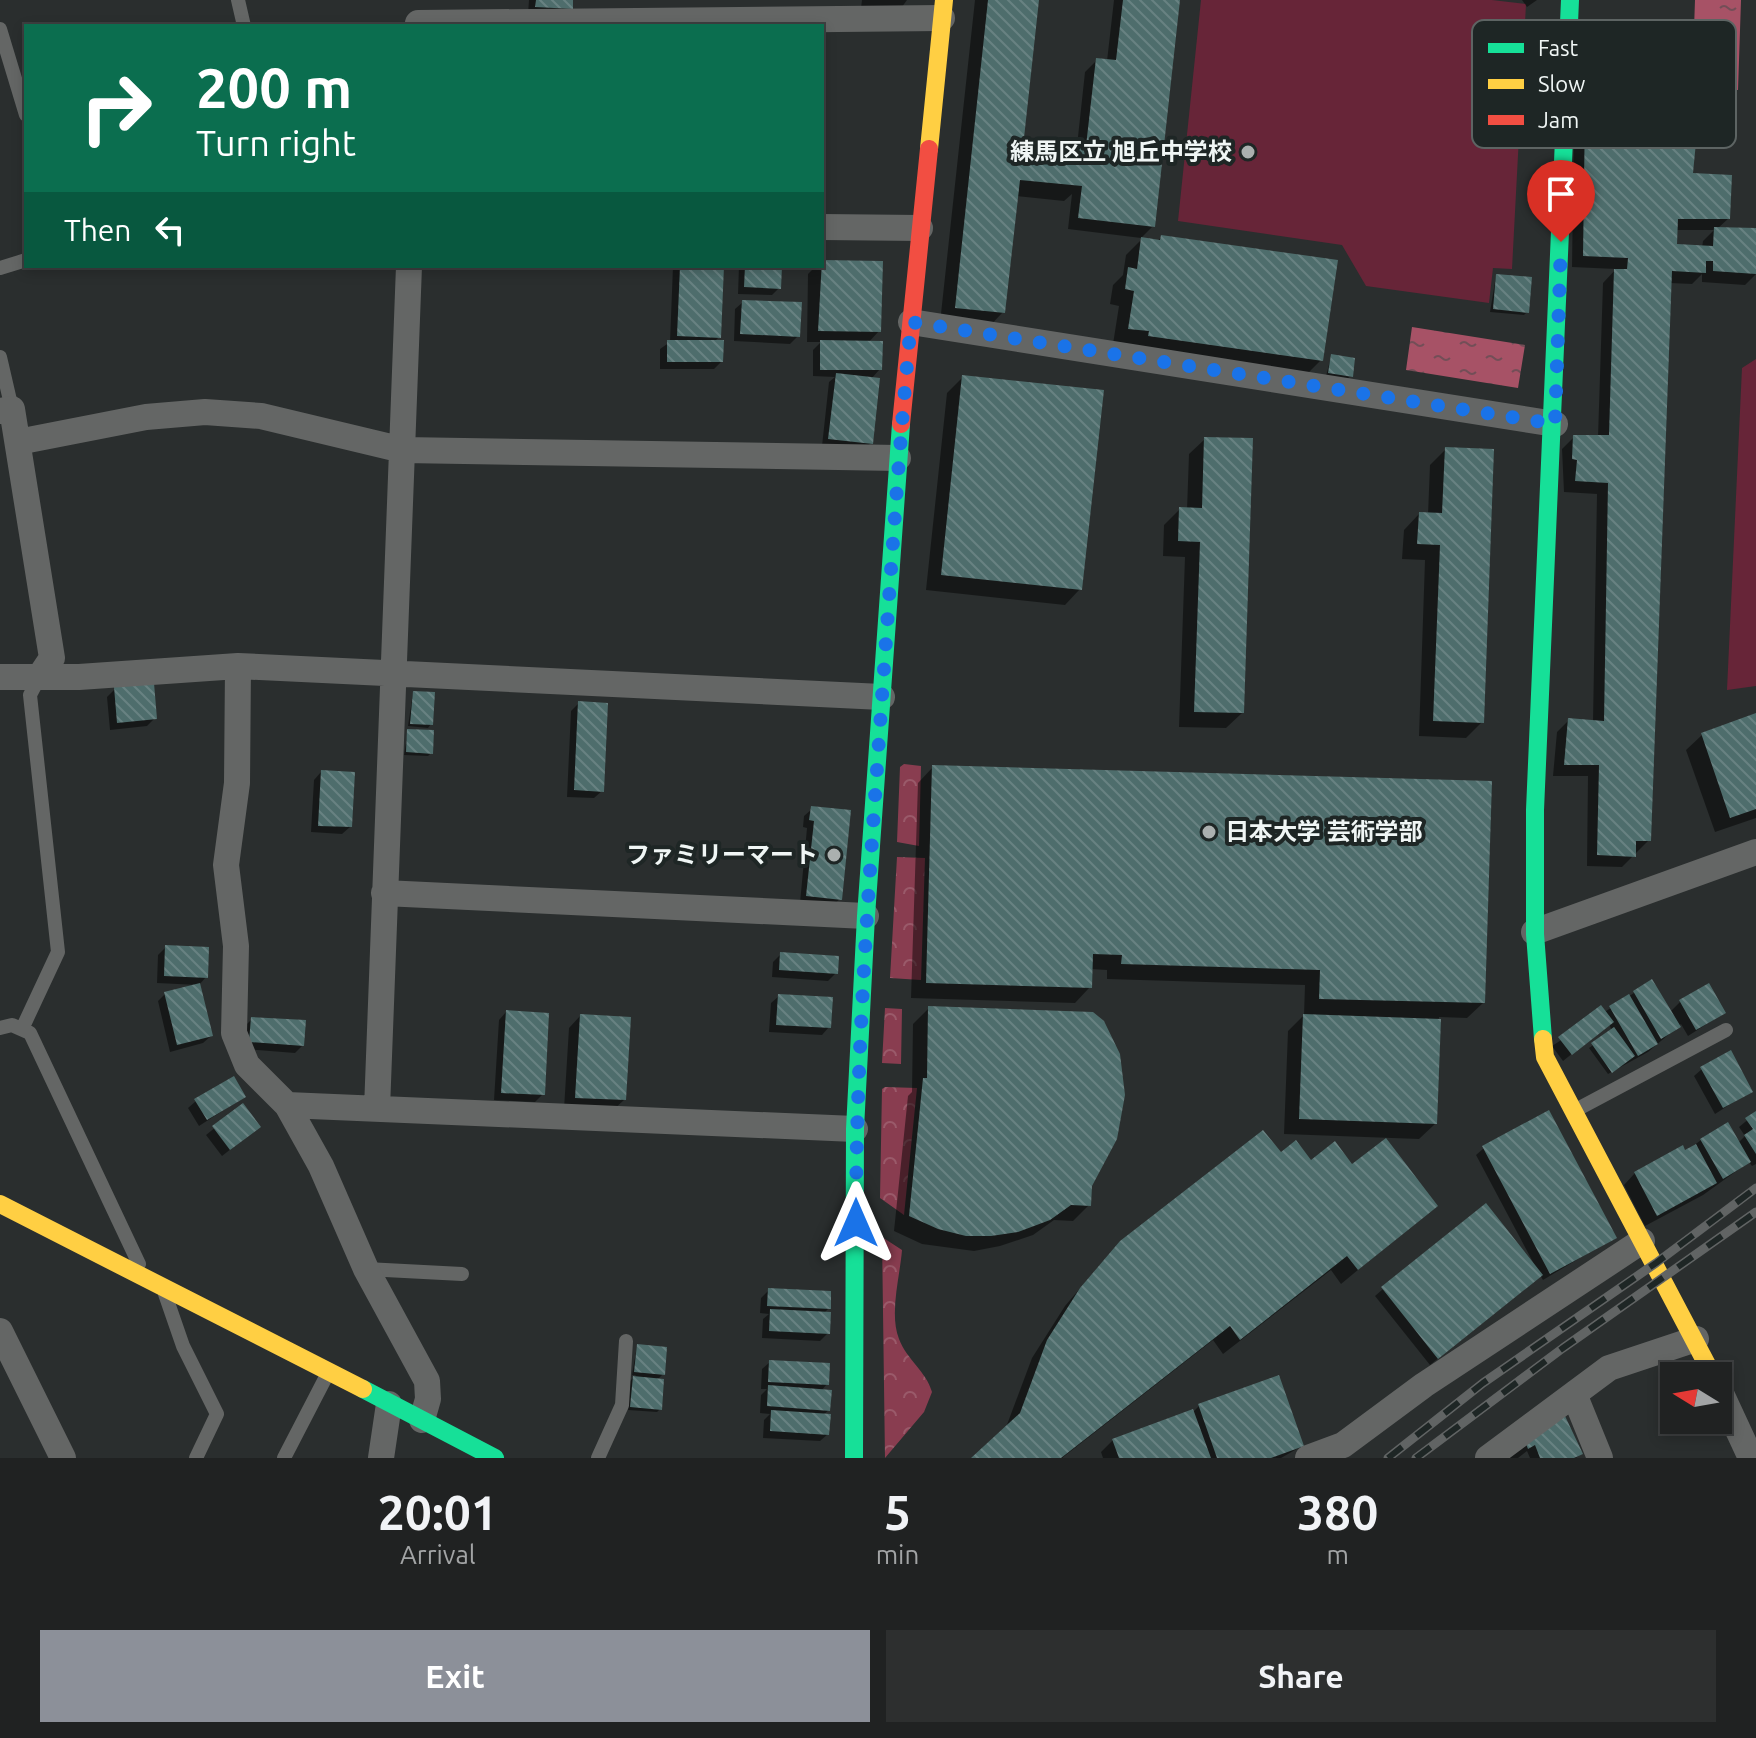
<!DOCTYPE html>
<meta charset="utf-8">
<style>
body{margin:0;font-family:Ubuntu,"Noto Sans JP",sans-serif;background:#2d2f2f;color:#f1f3f6;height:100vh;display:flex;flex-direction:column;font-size:30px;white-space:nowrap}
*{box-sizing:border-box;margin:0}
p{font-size:26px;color:#a2a4a5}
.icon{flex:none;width:44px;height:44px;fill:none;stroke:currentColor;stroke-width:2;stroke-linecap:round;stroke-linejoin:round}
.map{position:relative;height:1458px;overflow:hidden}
.panel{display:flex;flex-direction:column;background:#202222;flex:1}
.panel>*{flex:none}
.hud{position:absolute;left:24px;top:24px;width:800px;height:244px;border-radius:0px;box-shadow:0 4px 12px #0003,0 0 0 2px #3d3f40;background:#0b6e4f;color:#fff;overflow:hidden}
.needle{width:52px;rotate:281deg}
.buttons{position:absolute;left:1660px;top:1362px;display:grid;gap:16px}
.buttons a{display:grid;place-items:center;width:72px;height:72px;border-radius:0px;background:#202222;box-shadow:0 4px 12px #0003,0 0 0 2px #3d3f40;font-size:40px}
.pin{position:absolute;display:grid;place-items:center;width:68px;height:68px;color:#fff;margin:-82px -34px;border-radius:50% 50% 50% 0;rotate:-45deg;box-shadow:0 0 8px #0007}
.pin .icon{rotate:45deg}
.me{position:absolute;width:88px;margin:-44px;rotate:0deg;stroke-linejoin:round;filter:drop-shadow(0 0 6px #0008)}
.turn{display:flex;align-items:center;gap:28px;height:168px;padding:0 40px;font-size:36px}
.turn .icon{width:104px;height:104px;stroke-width:2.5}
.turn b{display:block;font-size:56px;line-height:68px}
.then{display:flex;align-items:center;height:76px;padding:0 40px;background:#0003;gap:16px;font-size:30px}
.eta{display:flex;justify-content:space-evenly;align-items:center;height:136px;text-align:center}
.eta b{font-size:48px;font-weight:700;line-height:56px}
.button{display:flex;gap:16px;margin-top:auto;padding:16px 40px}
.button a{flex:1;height:92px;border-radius:0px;background:#8c9099;color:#fff;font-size:32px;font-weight:700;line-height:92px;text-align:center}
.button a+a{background:#2d2f2f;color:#f1f3f6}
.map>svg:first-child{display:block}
</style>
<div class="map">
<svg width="1756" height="1458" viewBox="0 0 1756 1458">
<defs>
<pattern id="forest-crowns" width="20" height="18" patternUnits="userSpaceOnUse" patternTransform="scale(2)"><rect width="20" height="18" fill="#893d50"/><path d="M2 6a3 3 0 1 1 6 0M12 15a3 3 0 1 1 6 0" fill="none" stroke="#9a5a6a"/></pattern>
<pattern id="water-ripples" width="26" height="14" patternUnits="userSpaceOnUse" patternTransform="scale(2)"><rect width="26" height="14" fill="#a75266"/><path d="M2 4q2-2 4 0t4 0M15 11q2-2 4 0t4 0" fill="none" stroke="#734e57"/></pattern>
<pattern id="building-back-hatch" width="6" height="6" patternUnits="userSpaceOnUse" patternTransform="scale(2)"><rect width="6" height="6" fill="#4e6d6c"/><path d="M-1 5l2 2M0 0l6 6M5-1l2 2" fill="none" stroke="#688282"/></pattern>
</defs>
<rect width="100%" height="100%" fill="#2a2e2e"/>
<!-- green -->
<path fill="#672538" d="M 1201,0 L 1492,0 L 1526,4 L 1512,269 L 1493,268 L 1489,303 L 1366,286 L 1342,245 L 1178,221 Z
M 1756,359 L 1756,686 L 1727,690 L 1742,368 Z"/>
<!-- forest -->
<path fill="url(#forest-crowns)" d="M 904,764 L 921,766 L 919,846 L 897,842 L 900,767 Z
M 897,857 L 925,858 L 921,980 L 890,978 Z
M 885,1008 L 902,1009 L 901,1064 L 882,1063 Z
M 885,1087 L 917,1088 L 904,1215 L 880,1198 L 882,1089 Z
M 882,1237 L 902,1250 C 900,1276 889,1314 899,1339 C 907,1360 926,1371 932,1392 L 924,1412 L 885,1458 Z"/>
<!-- water -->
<path fill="url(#water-ripples)" d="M 1695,0 L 1741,0 L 1738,90 L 1692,88 Z
M 1412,327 L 1525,345 L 1518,388 L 1406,370 Z"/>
<!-- shadow -->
<path fill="#0007" fill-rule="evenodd" d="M 529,0 L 571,0 L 571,8 L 528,14 Z
M 862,0 L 907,0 L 899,11 L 861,8 Z
M 975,0 L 1037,0 L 1022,140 L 1077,146 L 1085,72 L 1097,60 L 1107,61 L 1114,0 L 1178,0 L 1153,226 L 1141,238 L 1068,229 L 1072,194 L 1064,201 L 1016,196 L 1003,312 L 988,328 L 940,323 Z
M 1522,0 L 1537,0 L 1527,7 Z
M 1586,111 L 1660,134 L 1729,218 L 1717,229 L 1756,231 L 1756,274 L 1745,285 L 1702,282 L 1702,274 L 1692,284 L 1670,283 L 1649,840 L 1622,867 L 1587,866 L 1588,776 L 1553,776 L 1557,732 L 1569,720 L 1593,722 L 1597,494 L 1564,492 L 1562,449 L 1574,437 L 1598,437 L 1603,283 L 1616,269 L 1572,267 L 1574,123 ZM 1676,230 L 1714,230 L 1703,241 L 1702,248 L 1675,246 Z
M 1162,237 L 1321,360 L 1306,375 L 1113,344 L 1119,306 L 1110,304 L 1113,285 L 1123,275 L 1126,255 L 1142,239 L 1157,241 Z
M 673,266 L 722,266 L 719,337 L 714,342 L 721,362 L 714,369 L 660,369 L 660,349 L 670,342 Z
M 739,266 L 780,266 L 779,288 L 772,295 L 738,294 Z
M 816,266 L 822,266 L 879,331 L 868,343 L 880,369 L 871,379 L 871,443 L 863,450 L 822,446 L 829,382 L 835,377 L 813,376 L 813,350 L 821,342 L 807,342 L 808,274 Z
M 1496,276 L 1527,312 L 1524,315 L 1490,312 Z
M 743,302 L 798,336 L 790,344 L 734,341 L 735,309 Z
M 1331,357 L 1351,376 L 1347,379 L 1326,376 Z
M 963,377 L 1080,589 L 1065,605 L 926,590 L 947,393 Z
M 1205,439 L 1242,713 L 1226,728 L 1179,727 L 1185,557 L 1163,556 L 1164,525 L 1180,509 L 1187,510 L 1189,454 Z
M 1446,449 L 1482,722 L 1466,738 L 1419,736 L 1425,560 L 1402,559 L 1404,530 L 1419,514 L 1428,515 L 1430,465 Z
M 115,689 L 155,718 L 147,726 L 110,730 L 107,697 Z
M 413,693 L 431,724 L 428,728 L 408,726 Z
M 579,703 L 602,791 L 594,798 L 567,797 L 571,711 Z
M 1756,715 L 1756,818 L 1715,832 L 1686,750 L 1702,735 Z
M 408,731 L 431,753 L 428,756 L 404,755 Z
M 933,767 L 1483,1003 L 1467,1018 L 1439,1017 L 1435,1124 L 1419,1139 L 1284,1134 L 1288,1031 L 1304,1015 L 1305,985 L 1107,979 L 1107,970 L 1091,969 L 1090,987 L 1075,1003 L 911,998 L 918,783 Z
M 321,772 L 350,827 L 342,834 L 311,832 L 314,780 Z
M 812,809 L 840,899 L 832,906 L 800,903 L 807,828 L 803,827 L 804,816 Z
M 166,947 L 206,977 L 199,985 L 211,1036 L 203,1043 L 170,1052 L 158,1001 L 165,994 L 198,985 L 157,983 L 158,955 Z
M 781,954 L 836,973 L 828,981 L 772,977 L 773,962 Z
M 1651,982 L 1670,1012 L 1680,1002 L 1724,1013 L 1688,1036 L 1681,1024 L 1648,1052 L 1608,1074 L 1589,1048 L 1612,1031 L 1609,1024 L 1563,1061 L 1552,1046 Z
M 779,996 L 829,1027 L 822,1035 L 769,1032 L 771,1003 Z
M 929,1008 L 1090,1186 L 1089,1205 L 1073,1221 L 1054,1220 L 1033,1235 L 1000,1246 L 974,1251 L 922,1244 L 894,1231 L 908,1096 L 912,1092 L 913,1024 Z
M 506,1012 L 543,1094 L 535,1102 L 494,1100 L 499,1020 Z
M 580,1016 L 624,1100 L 612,1111 L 564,1109 L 569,1028 Z
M 252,1019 L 303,1045 L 295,1053 L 243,1049 L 244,1027 Z
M 1702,1069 L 1751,1091 L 1715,1114 L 1694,1076 Z
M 244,1097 L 199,1126 L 188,1108 L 196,1101 Z
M 242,1106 L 250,1134 L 222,1156 L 206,1135 Z
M 1756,1113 L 1756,1164 L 1752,1166 L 1749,1162 L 1703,1195 L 1645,1226 L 1624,1185 L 1635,1173 L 1684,1153 L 1701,1140 L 1738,1143 L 1745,1136 L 1739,1127 Z
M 1484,1148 L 1615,1237 L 1543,1280 L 1540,1275 L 1430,1365 L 1375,1296 L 1383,1289 L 1534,1264 L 1476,1155 Z
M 1280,1155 L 1352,1167 L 1435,1206 L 1341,1284 L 1331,1270 L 1223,1354 L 1213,1340 L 1062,1458 L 976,1458 L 1005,1430 L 1032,1358 L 1065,1306 L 1105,1259 Z
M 769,1290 L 829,1308 L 823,1314 L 828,1333 L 820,1341 L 762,1338 L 763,1319 L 769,1314 L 760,1313 L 761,1298 Z
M 637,1346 L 663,1374 L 657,1380 L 660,1409 L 657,1412 L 628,1410 L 630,1381 L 636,1375 L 632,1375 Z
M 770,1362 L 827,1384 L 821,1391 L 829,1410 L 823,1415 L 828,1434 L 820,1441 L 763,1438 L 764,1420 L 770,1414 L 760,1413 L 761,1395 L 767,1389 L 761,1389 L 762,1369 Z
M 1199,1406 L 1302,1446 L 1281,1458 L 1103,1458 L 1101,1452 L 1113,1440 L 1192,1413 Z
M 1527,1443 L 1580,1454 L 1576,1458 L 1530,1458 L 1527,1451 L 1518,1458 L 1508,1458 Z"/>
<!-- building -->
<path fill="url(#building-back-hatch)" d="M 536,0 L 573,0 L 573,9 L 535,7 Z
M 988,0 L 1039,0 L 1024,138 L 1086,146 L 1096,58 L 1116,60 L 1123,0 L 1180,0 L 1155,227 L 1078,218 L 1082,186 L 1020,180 L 1005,313 L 955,308 Z
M 1585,109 L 1662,114 L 1662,132 L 1697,132 L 1693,173 L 1732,175 L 1730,219 L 1678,219 L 1677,244 L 1713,246 L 1714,227 L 1756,228 L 1756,274 L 1713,271 L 1713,261 L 1706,261 L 1706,273 L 1672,271 L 1651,841 L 1636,841 L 1636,857 L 1597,855 L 1599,765 L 1564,765 L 1568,718 L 1604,721 L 1608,483 L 1575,481 L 1577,460 L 1572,459 L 1573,435 L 1609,435 L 1614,269 L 1627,269 L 1628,258 L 1583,256 Z
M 1161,235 L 1338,260 L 1323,361 L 1148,336 L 1149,331 L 1128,329 L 1134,291 L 1125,289 L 1128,267 L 1137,269 L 1141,237 L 1160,240 Z
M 822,260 L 883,261 L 881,332 L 818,331 Z
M 680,266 L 724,266 L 721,338 L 677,336 Z
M 745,266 L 782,266 L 781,289 L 744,287 Z
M 1496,274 L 1532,277 L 1529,313 L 1493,309 Z
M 742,300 L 802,302 L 800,337 L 740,334 Z
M 667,340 L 724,340 L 723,362 L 667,362 Z
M 820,340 L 883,341 L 882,370 L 820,370 Z
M 1331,354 L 1355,358 L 1353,377 L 1328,373 Z
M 836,373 L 880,378 L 873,444 L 828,439 Z
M 962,375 L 1104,390 L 1082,590 L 941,575 Z
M 1204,437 L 1253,438 L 1244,713 L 1194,712 L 1200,542 L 1178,541 L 1179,507 L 1202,508 Z
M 1445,447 L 1494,449 L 1484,723 L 1433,721 L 1440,545 L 1417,544 L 1419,512 L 1442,513 Z
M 154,683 L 157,719 L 117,723 L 114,687 Z
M 413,691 L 435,692 L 433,725 L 410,724 Z
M 578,701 L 608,703 L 604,792 L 574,790 Z
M 1756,713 L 1756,809 L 1730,818 L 1701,733 Z
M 407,729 L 434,730 L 433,754 L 406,752 Z
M 932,765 L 1492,781 L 1485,1003 L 1319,999 L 1320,970 L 1121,964 L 1122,955 L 1093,954 L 1092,988 L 926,983 Z
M 321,770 L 355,772 L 352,827 L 318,826 Z
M 811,806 L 851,810 L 842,900 L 806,896 L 814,821 L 809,820 Z
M 165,945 L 209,947 L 208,978 L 164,976 Z
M 780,952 L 839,956 L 838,974 L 779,970 Z
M 1652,979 L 1681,1027 L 1661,1039 L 1633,991 Z
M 200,983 L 213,1036 L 177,1045 L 164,992 Z
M 1709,983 L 1726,1013 L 1696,1030 L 1679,1000 Z
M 778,994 L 833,997 L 831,1028 L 776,1025 Z
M 1629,994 L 1658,1044 L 1638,1056 L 1609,1006 Z
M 1601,1005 L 1614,1022 L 1572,1055 L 1558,1037 Z
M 928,1006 L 1093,1012 L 1104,1021 L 1120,1054 L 1125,1095 L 1117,1139 L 1092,1186 L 1091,1206 L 1071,1205 L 1050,1220 L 1018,1232 L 991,1236 L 966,1236 L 938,1229 L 909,1216 L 923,1078 L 927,1078 Z
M 506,1010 L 549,1013 L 545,1095 L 501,1093 Z
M 580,1014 L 631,1017 L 626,1100 L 575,1098 Z
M 1303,1014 L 1441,1019 L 1437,1124 L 1299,1119 Z
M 251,1017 L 306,1020 L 304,1046 L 249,1042 Z
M 1614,1027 L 1635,1056 L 1612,1073 L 1591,1043 Z
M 1731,1050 L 1753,1092 L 1723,1108 L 1700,1067 Z
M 234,1076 L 246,1097 L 207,1120 L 194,1099 Z
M 243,1103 L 261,1127 L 230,1150 L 212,1126 Z
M 1549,1110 L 1617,1238 L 1550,1274 L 1482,1146 Z
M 1756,1111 L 1756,1154 L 1744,1135 L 1753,1129 L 1745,1118 Z
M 1728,1122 L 1751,1162 L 1723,1179 L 1700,1139 Z
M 1263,1130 L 1281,1152 L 1296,1140 L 1311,1160 L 1335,1141 L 1352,1164 L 1386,1138 L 1438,1206 L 1358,1270 L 1347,1256 L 1240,1340 L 1230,1326 L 1061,1458 L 971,1458 L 1020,1413 L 1047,1340 L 1080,1288 L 1120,1241 Z
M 1696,1144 L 1717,1183 L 1657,1216 L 1634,1172 L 1683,1145 L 1685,1150 Z
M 1486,1203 L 1543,1275 L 1438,1359 L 1381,1287 Z
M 768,1288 L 831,1291 L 831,1309 L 767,1306 Z
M 770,1309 L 831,1312 L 830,1334 L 769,1331 Z
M 637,1344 L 667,1347 L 665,1375 L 634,1372 Z
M 769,1360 L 830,1363 L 829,1385 L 768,1382 Z
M 1279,1375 L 1304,1446 L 1271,1458 L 1217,1458 L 1198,1404 Z
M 633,1376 L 664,1379 L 662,1410 L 630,1407 Z
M 768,1385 L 832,1390 L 830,1411 L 767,1406 Z
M 1193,1409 L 1211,1458 L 1119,1458 L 1112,1439 Z
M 771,1410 L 831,1414 L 829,1435 L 770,1431 Z
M 1565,1416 L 1583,1454 L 1574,1458 L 1540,1458 L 1535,1445 L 1528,1449 L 1525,1441 Z"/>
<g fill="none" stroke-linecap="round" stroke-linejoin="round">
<!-- lane -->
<path stroke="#646665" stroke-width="14" d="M 238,0 L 244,26
M 0,29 L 26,115
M 0,268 L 26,260
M 0,357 L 12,409
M 0,1028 L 12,1025 L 30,1033 L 139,1264
M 22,1029 L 58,952 L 30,695 L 40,676
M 1574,1111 L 1726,1030
M 366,1269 L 462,1274
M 165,1294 L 183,1346 L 217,1414 L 196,1458
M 284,1458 L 328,1373
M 598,1458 L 622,1405 L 626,1341"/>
<!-- street -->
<path stroke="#646665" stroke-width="26" d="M 418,23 L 942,18
M 822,227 L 920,228
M 911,322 L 1555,424
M 0,411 L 12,409 L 52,658 L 40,676
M 18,442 L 146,417 L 205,412 L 261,416 L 403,450 L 898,458
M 238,666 L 237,783 L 226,865 L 236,946 L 234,1033 L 247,1065 L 287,1105 L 321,1166 L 366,1269 L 427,1381 L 428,1399 L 422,1420
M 0,677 L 79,677 L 238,666 L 882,697
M 384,893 L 866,916
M 1534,932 L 1756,852
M 287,1105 L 855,1129
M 377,1109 L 409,266
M 0,1331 L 63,1458
M 1718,1387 L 1751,1458
M 1574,1394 L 1600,1458
M 381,1458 L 389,1404
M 1308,1458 L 1343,1445 L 1424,1385 L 1642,1241
M 1488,1458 L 1609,1368 L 1696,1339"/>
<!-- fast -->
<path stroke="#16e098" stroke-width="18" d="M 1543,1039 L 1535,934 L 1535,810 L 1570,0
M 363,1389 L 495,1458
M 854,1458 L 855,1129 L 866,916 L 901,424"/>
<!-- slow -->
<path stroke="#ffcf43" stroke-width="18" d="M 929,149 L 944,0
M 1543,1039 L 1545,1057 L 1713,1376
M 0,1204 L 363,1389"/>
<!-- jam -->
<path stroke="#f24e42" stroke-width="18" d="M 901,424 L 929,149"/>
<defs>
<path id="rail" d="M 1388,1458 L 1483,1383 L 1656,1263 L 1756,1188
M 1416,1458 L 1563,1348 L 1756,1212"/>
</defs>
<!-- rail casing -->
<use href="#rail" stroke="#616464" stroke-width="9"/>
<!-- rail -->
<use href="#rail" stroke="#1e2625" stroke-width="6" stroke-dasharray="18" stroke-linecap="butt"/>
</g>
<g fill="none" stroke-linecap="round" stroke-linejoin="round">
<!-- route -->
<path stroke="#1a73e8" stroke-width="14" stroke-dasharray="0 25.2" d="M 856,1223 C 856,1047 870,872 882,697 C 891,572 899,447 911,322 L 1555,424 L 1561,242"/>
</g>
<!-- markers -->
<g fill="#abb0af" stroke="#1e2625" stroke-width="3">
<circle cx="1248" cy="152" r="8"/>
<circle cx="1209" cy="832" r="8"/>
<circle cx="834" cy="855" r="8"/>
</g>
<g text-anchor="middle" stroke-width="8" stroke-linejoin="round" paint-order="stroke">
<!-- poi labels -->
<g font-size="24" font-weight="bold" fill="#f0f6f5" stroke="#1e2625" text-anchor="end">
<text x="1232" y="160">練馬区立 旭丘中学校</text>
<text x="1225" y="840" text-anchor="start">日本大学 芸術学部</text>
<text x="818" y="863">ファミリーマート</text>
</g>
</g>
<!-- legend -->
<rect x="1472" y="20" width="264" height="128" rx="12" fill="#1e2625" stroke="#5d6463" stroke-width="2"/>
<rect x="1488" y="43" width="36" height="10" fill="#16e098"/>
<rect x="1488" y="79" width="36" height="10" fill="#ffcf43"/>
<rect x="1488" y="115" width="36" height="10" fill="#f24e42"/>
<g font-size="22" fill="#f0f6f5">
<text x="1538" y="56">Fast</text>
<text x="1538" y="92">Slow</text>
<text x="1538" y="128">Jam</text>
</g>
</svg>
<div class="buttons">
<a><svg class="needle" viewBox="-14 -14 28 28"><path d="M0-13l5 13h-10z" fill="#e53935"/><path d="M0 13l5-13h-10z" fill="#a2a4a5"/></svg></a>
</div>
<div class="pin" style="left:1561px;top:242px;background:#d93025"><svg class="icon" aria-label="arrive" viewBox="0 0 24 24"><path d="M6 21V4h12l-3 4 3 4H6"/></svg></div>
<svg class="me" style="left:856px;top:1223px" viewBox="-20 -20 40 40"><path d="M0-17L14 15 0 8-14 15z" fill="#1a73e8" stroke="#fff" stroke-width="4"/></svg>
<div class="hud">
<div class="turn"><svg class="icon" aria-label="right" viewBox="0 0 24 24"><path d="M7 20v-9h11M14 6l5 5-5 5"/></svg><div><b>200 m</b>Turn right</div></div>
<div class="then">Then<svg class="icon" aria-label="left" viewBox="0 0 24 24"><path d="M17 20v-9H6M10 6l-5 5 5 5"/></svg></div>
</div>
</div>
<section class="panel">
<div class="eta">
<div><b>20:01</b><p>Arrival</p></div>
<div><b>5</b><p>min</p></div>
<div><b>380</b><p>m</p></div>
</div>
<div class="button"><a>Exit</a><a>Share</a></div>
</section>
